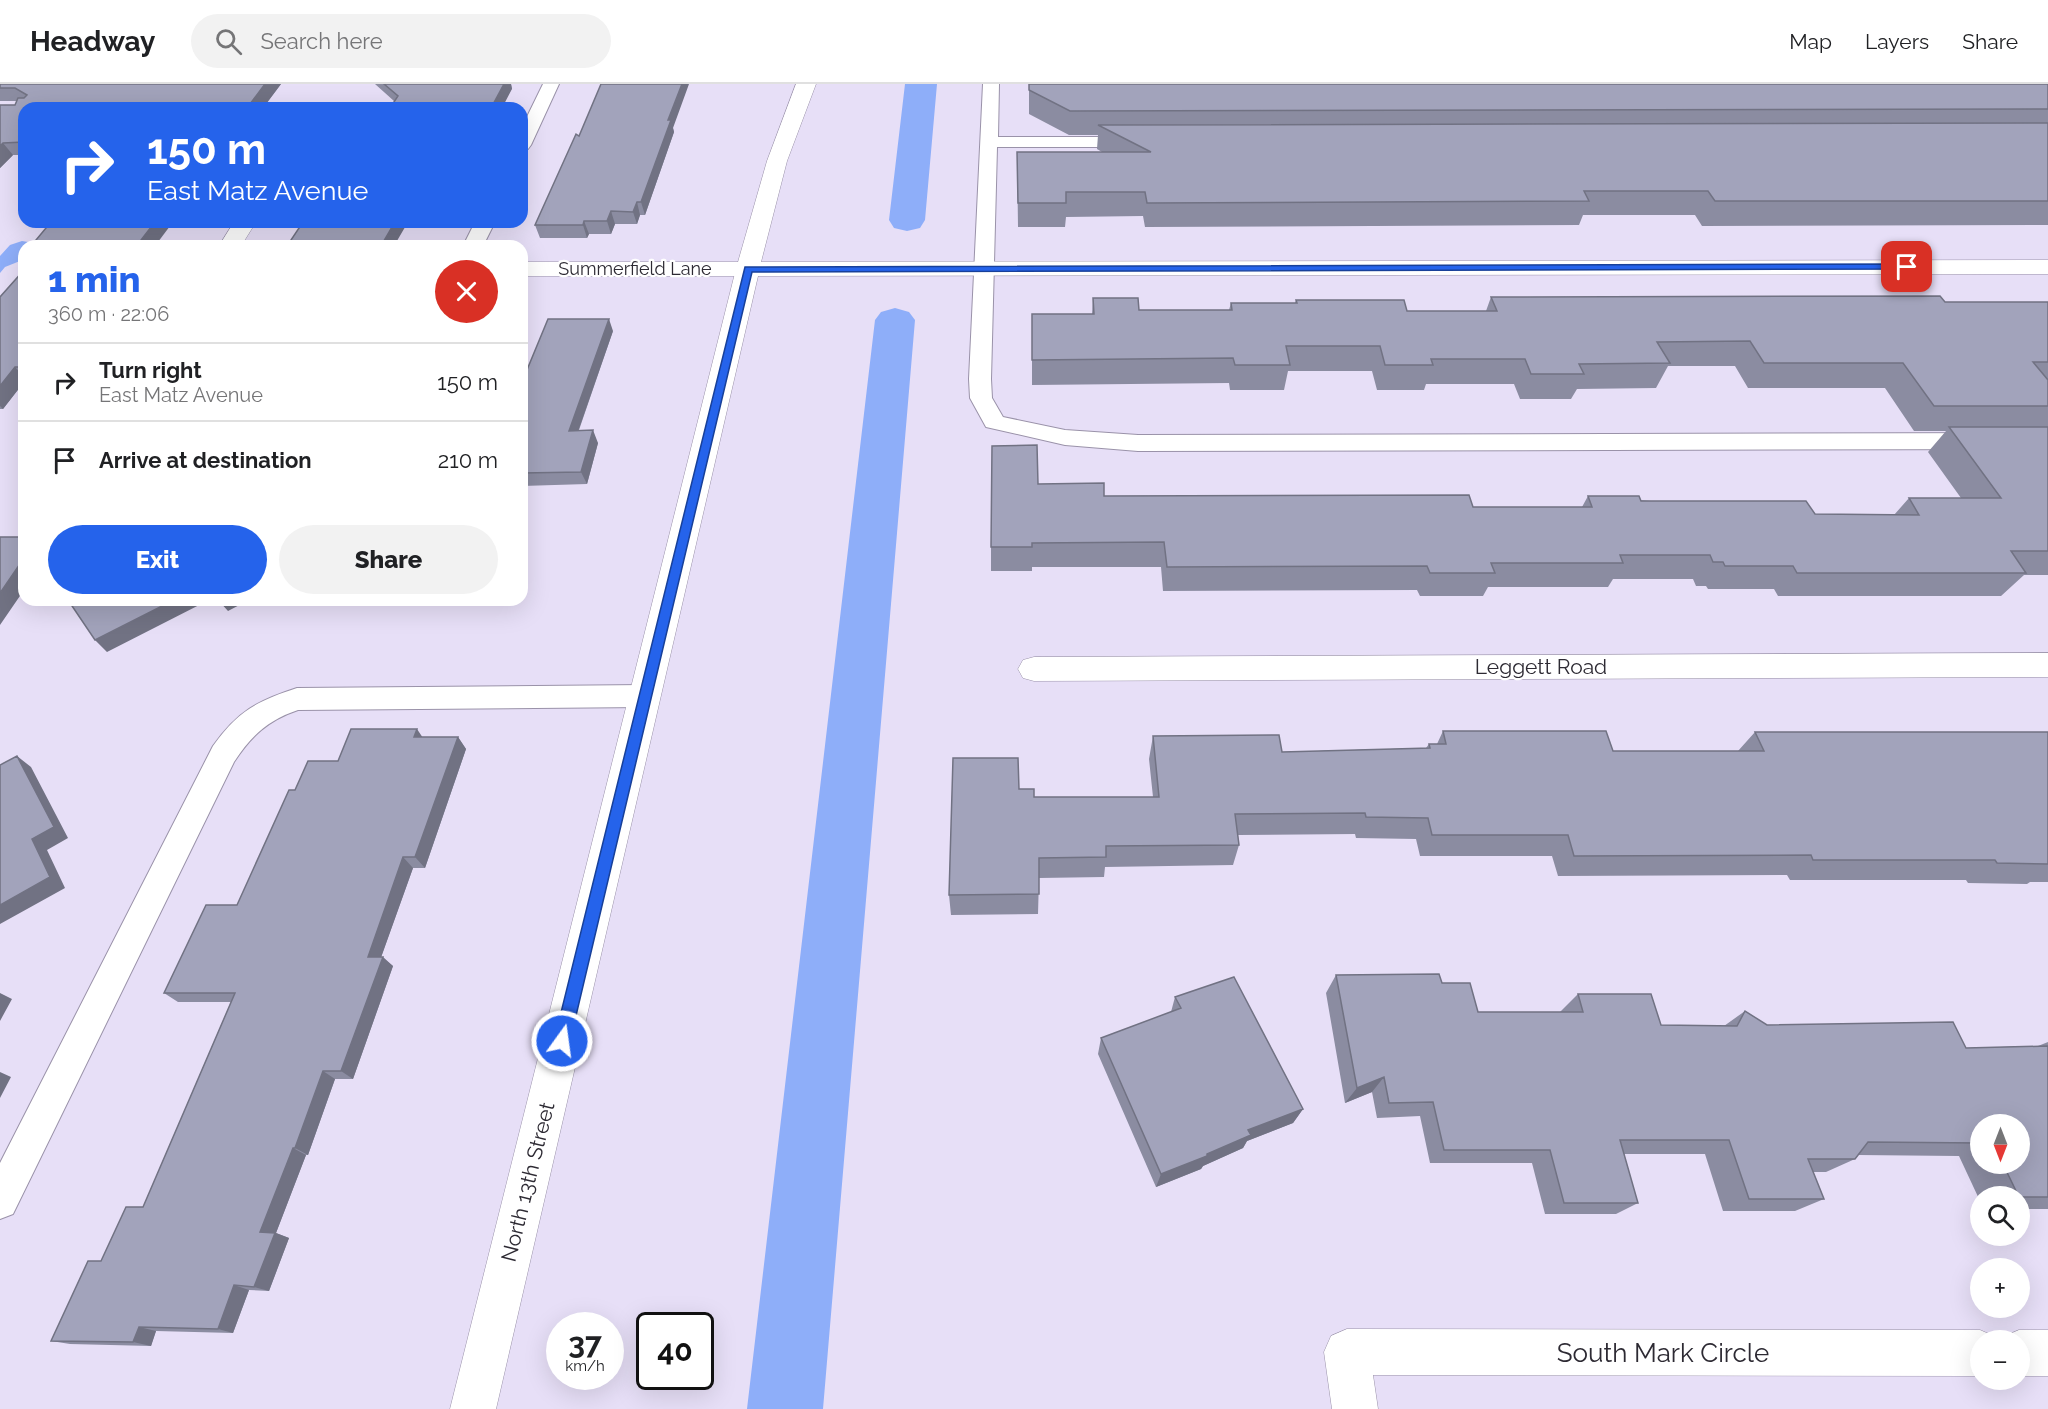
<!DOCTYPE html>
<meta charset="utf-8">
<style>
body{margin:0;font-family:Raleway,sans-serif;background:#f2f2f2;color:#202124;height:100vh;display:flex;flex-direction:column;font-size:22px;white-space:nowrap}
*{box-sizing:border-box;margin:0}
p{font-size:20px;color:#757577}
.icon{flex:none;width:33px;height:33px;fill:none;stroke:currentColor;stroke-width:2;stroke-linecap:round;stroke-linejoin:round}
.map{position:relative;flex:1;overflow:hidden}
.drawer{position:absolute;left:18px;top:156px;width:510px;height:366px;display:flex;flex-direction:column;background:#fff;border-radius:18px;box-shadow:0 6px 24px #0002}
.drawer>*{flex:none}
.banner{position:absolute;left:18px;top:18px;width:510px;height:126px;border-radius:18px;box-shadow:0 6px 24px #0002;background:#2563eb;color:#fff;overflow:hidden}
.needle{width:39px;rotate:180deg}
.controls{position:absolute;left:1970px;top:1030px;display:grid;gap:12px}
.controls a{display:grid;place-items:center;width:60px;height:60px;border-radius:50%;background:#fff;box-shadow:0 6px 24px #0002;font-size:30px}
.speed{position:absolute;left:546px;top:1228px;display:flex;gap:12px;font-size:30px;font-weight:700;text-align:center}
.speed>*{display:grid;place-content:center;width:78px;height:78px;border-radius:50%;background:#fff;box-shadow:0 6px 24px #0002;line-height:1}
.speed small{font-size:15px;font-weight:400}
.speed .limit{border:3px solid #111;border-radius:9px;background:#fff;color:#111}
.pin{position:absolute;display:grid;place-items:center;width:51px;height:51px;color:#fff;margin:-26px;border-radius:12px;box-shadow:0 3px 9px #0006}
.me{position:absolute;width:66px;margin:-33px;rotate:14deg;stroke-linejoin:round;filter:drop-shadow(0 0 4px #0008)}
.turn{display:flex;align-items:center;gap:21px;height:126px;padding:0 30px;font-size:27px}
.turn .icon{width:78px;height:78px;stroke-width:2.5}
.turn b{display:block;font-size:42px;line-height:51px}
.round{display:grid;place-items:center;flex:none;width:63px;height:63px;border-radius:32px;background:#f2f2f2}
.head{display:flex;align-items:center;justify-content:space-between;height:102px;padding:0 30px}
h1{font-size:36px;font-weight:800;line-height:45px;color:#2563eb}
.button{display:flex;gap:12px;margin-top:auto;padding:12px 30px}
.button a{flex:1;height:69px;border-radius:36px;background:#2563eb;color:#fff;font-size:24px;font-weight:800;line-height:69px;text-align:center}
.button a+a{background:#f2f2f2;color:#202124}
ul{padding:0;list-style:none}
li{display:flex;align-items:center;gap:18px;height:78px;padding:0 30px;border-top:2px solid #e0e0e0}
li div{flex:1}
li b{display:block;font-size:22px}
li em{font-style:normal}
header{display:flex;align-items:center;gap:36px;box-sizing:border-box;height:84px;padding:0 30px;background:#fff;border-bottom:2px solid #e0e0e0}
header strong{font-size:28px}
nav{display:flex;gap:33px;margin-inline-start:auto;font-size:21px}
.search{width:420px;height:54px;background:#f2f2f2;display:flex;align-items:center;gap:15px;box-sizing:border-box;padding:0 21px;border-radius:33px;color:#757577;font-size:22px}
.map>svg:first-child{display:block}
</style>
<header>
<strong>Headway</strong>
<div class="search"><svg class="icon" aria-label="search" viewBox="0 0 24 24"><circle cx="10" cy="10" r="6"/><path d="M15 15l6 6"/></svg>Search here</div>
<nav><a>Map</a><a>Layers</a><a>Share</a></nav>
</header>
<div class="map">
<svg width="2048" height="1325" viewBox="0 0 2048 1325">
<rect width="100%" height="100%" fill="#e7dff7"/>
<!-- water -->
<path fill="#8eaef9" d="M 22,157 L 28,158 L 19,169 L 20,177 L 5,183 L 0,189 L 0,172 L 10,161 Z"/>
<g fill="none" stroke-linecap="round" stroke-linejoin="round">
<!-- canal -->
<path fill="#8eaef9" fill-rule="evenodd" d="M 905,0 L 937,0 L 925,136 L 920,144 L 907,147 L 894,144 L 889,136 Z
M 895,224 L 909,228 L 915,236 L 823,1325 L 747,1325 L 875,236 L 881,228 Z"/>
<defs>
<path id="lane" d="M 543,0 L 559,0 L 531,61 L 528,65 L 522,66 L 522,43 Z
M 983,0 L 999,0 L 998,53 L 1137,53 L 1143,54 L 1146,58 L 1143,62 L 1137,63 L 997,63 L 991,295 L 992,314 L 1003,333 L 1065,346 L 1138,351 L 2048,349 L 2048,365 L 1138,367 L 1065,361 L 986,343 L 970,314 L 969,295 Z
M 475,138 L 495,138 L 483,162 L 463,162 Z
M 645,601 L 655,604 L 659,612 L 655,620 L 645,623 L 298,626 C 268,636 251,652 234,678 L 13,1130 L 0,1135 L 0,1079 L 213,662 C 238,627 257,617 297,604 Z"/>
<path id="street" d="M 234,138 L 256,138 L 241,162 L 219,162 Z
M 522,178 L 748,178 L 756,180 L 760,185 L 756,190 L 748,192 L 522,192 Z
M 2048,569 L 2048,593 L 1034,597 L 1023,594 L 1018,585 L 1023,576 L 1034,573 Z
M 1347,1245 L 1980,1246 L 1996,1253 L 1998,1257 L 1980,1257 L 1980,1292 L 1373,1291 L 1378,1325 L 1332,1325 L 1324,1268 L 1331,1252 Z
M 2019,1246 L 2048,1246 L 2048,1292 L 2019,1292 L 2019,1257 L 2001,1257 L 2003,1253 Z"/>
<path id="secondary" d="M 796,0 L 816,0 L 787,77 L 761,178 L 2048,176 L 2048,190 L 758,192 L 496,1325 L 450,1325 L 736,185 L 767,77 Z"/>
</defs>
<!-- lane casing -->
<use href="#lane" stroke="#9a92a9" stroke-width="2"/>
<!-- street casing -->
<use href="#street" stroke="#9a92a9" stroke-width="1"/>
<!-- secondary casing -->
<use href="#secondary" stroke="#9a92a9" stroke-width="1"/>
<!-- lane -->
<use href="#lane" fill="#fff" fill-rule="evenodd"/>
<!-- street -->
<use href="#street" fill="#fff" fill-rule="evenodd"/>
<!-- secondary -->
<use href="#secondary" fill="#fff" fill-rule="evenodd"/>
</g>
<!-- wall -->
<path fill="#8b8ca1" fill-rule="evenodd" d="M 0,0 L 281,0 L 263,24 L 24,24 L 24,71 L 13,71 L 0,84 L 0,21 L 15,21 L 17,17 L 0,17 Z
M 375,0 L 511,0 L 512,5 L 394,17 Z
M 1029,0 L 2048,0 L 2048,141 L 1702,142 L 1695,131 L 1583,131 L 1579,141 L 1145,143 L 1143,132 L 1066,133 L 1065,143 L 1018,143 L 1017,68 L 1102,68 L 1097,65 L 1098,51 L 1069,51 L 1029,30 Z
M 673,44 L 674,48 L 645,131 L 640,131 L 637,140 L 615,140 L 611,150 L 589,150 L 587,154 L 540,154 L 535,141 L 579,52 Z
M 24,186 L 24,298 L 3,325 L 0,325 L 0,213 Z
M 1491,213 L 1945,218 L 2048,218 L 2048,491 L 2024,491 L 2001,512 L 1778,512 L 1774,505 L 1708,505 L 1706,502 L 1696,502 L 1693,495 L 1613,495 L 1608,503 L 1488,503 L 1483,512 L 1420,512 L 1417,506 L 1163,507 L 1161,483 L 1032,483 L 1032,487 L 991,487 L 991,463 L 1038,400 L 1104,412 L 1473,423 L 1582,423 L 1588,412 L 1815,430 L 1894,431 L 1909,414 L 1961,414 L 1928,368 L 1946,347 L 1914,347 L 1885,304 L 1748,304 L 1735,282 L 1668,282 L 1656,304 L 1577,305 L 1571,315 L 1520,315 L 1514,300 L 1426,300 L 1424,306 L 1377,306 L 1372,287 L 1288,287 L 1284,306 L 1230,306 L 1229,299 L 1032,301 L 1032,230 L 1092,230 L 1093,214 L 1139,226 L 1229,226 L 1231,219 L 1295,219 L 1296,216 L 1407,227 L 1486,227 Z
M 613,247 L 579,346 L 598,359 L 587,400 L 522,402 L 522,298 Z
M 1443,647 L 1613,667 L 1738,667 L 1755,648 L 2048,648 L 2048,798 L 2030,798 L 2027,800 L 1968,799 L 1966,796 L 1790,796 L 1787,791 L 1558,792 L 1552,772 L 1420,772 L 1416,755 L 1356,754 L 1355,750 L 1238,751 L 1239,761 L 1233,781 L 1105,783 L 1104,793 L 1039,794 L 1038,830 L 951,831 L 949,811 L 1019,705 L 1034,713 L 1153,713 L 1149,675 L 1153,652 L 1282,668 L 1426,664 L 1429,660 L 1437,660 Z
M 423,653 L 458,653 L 466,665 L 425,784 L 413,784 L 381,873 L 393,882 L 353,995 L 335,995 L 308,1071 L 306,1071 L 276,1149 L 289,1154 L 269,1207 L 249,1206 L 233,1249 L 156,1247 L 151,1262 L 70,1260 L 51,1257 L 101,1177 L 143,1123 L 231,918 L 178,918 L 164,909 L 237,821 L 338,677 Z
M 1336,891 L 1442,899 L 1478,928 L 1560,928 L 1578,910 L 1661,941 L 1724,942 L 1745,927 L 1767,941 L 1966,964 L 2038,962 L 2048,958 L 2048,1125 L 2019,1125 L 2019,1113 L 1980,1113 L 1980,1117 L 1959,1072 L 1858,1071 L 1855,1075 L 1826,1088 L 1813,1088 L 1824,1115 L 1795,1127 L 1723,1127 L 1705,1070 L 1624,1070 L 1638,1119 L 1616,1130 L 1545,1130 L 1532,1079 L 1430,1079 L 1420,1032 L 1377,1034 L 1372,1008 L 1345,1019 L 1326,909 ZM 1980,1041 L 2019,1080 L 1980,1080 Z
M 1175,913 L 1303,1025 L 1293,1039 L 1247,1057 L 1243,1064 L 1203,1082 L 1201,1085 L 1156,1103 L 1098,970 L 1101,954 L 1171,928 Z"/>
<!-- shaded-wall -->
<path fill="#717283" d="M 265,0 L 281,0 L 263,24 L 247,24 Z
M 504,0 L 511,0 L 512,5 L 502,24 L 491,24 Z
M 682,0 L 689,0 L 673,44 L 674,48 L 645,131 L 641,118 L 668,36 Z
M 3,59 L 13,71 L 0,84 L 0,62 Z
M 637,118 L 640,131 L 637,140 L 633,128 Z
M 611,127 L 615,140 L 611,150 L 607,137 Z
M 584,137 L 589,150 L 587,154 L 583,141 Z
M 155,138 L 173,138 L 155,162 L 139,162 L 138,160 Z
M 395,138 L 408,138 L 394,162 L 381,162 Z
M 609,235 L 613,247 L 574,359 L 569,347 Z
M 15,283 L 24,293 L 24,298 L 3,325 L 0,322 L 0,302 Z
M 593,346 L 598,359 L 587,400 L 581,388 Z
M 24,474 L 24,506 L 0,541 L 0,509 Z
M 174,516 L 209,516 L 107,568 L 95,556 Z
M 218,516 L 249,516 L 228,527 Z
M 417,645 L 425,657 L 414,653 Z
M 458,653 L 466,665 L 425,784 L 415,773 Z
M 17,672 L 31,683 L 68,754 L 47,766 L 65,804 L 0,840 L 0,821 L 32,755 Z
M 403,773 L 413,784 L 378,882 L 368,873 Z
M 383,873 L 393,882 L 353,995 L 341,987 Z
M 0,909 L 12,915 L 0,937 Z
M 323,987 L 335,995 L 308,1071 L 295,1064 Z
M 0,988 L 11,993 L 0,1014 Z
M 1384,993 L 1372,1008 L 1345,1019 L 1357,1004 Z
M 1303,1025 L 1293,1039 L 1247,1057 L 1243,1064 L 1203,1082 L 1201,1085 L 1156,1103 L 1161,1090 L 1207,1070 L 1248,1046 Z
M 293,1064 L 306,1071 L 276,1149 L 289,1154 L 269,1207 L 254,1203 L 260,1148 Z
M 234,1201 L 249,1206 L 233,1249 L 218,1245 Z
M 139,1243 L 156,1247 L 151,1262 L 133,1258 Z"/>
<!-- building -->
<path fill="#a2a3bb" stroke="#717283" stroke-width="1.5" d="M 0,0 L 265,0 L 247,24 L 24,24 L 24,58 L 3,59 L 0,62 L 0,21 L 15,21 L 18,14 L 24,14 L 27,11 L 15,4 L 0,4 Z
M 384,0 L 504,0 L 491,24 L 390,24 L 398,12 Z
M 601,0 L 682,0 L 668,36 L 671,36 L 641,118 L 637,118 L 633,128 L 611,127 L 607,137 L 584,137 L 583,141 L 535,141 L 576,50 L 579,52 Z
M 1029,0 L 2048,0 L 2048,25 L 1070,27 L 1029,6 Z
M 2048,39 L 2048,117 L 1715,117 L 1708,107 L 1584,107 L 1589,117 L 1147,119 L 1145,108 L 1066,108 L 1066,119 L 1018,119 L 1017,68 L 1151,68 L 1098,41 Z
M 51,138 L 155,138 L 138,160 L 135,160 L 134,162 L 31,162 Z
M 303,138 L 395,138 L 381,162 L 287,162 Z
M 24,186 L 24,283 L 15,283 L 0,302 L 0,213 Z
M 1940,212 L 1945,218 L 2048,218 L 2048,278 L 2033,278 L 2048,296 L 2048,322 L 1934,322 L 1903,279 L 1764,279 L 1750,257 L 1657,258 L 1670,279 L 1579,280 L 1584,290 L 1531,290 L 1525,275 L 1431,275 L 1433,281 L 1385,281 L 1380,262 L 1286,262 L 1290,281 L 1235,281 L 1233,274 L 1032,276 L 1032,230 L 1094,230 L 1093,214 L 1138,214 L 1139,226 L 1232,226 L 1231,219 L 1297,219 L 1296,216 L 1404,216 L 1407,227 L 1497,227 L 1491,213 Z
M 548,235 L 609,235 L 569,347 L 593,346 L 581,388 L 522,389 L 522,298 Z
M 1949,343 L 2048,343 L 2048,467 L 2011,467 L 2026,489 L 1797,489 L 1793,482 L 1725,482 L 1723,478 L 1713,478 L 1710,471 L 1620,471 L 1623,479 L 1491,479 L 1495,489 L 1430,489 L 1427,482 L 1167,483 L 1164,458 L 1032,459 L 1032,463 L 991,463 L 992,362 L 1037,361 L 1038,400 L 1104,399 L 1104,412 L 1469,411 L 1473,423 L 1592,423 L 1588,412 L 1639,412 L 1641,417 L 1806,417 L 1815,430 L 1919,431 L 1909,414 L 2001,414 Z
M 0,453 L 24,453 L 24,474 L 0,509 Z
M 68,516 L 174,516 L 95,556 Z
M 351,645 L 417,645 L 414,653 L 458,653 L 415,773 L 403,773 L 368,873 L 383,873 L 341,987 L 323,987 L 295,1064 L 293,1064 L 260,1148 L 275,1149 L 254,1203 L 234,1201 L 218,1245 L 139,1243 L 133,1258 L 51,1257 L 88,1177 L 101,1177 L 126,1123 L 143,1123 L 235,909 L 164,909 L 206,821 L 237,821 L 289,706 L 295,706 L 308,677 L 338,677 Z
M 1443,647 L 1606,647 L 1613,667 L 1764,667 L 1755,648 L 2048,648 L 2048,780 L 1997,779 L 1995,776 L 1813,776 L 1811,771 L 1574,772 L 1568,751 L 1432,751 L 1428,734 L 1366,733 L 1365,729 L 1235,730 L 1239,761 L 1106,762 L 1106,773 L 1039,774 L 1039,810 L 949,811 L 953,674 L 1018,674 L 1019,705 L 1034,705 L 1034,713 L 1159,713 L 1153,652 L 1279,651 L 1282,668 L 1430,664 L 1429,660 L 1446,660 Z
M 17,672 L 54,743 L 32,755 L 50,793 L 0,821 L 0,681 Z
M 1439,890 L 1442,899 L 1470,899 L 1478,928 L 1583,928 L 1578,910 L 1651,910 L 1661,941 L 1737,942 L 1745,927 L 1767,941 L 1953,938 L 1966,964 L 2048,962 L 2048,1113 L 2019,1113 L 2003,1080 L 2019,1080 L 2019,1041 L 1980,1041 L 1980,1059 L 1868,1058 L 1855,1075 L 1808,1075 L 1824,1115 L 1749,1115 L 1729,1056 L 1620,1056 L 1638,1119 L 1564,1119 L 1550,1066 L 1444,1066 L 1433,1018 L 1389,1019 L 1384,993 L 1357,1004 L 1336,891 Z
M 1234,893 L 1303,1025 L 1248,1046 L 1251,1051 L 1207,1070 L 1207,1072 L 1161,1090 L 1101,954 L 1181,924 L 1175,913 Z"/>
<!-- route -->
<path fill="#2563eb" stroke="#184099" stroke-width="1.5" d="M 1907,180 L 1912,183 L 1910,185 L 752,188 L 570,957 L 568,963 L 562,965 L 556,963 L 554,957 L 745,183 Z"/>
<g text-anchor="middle" stroke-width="4.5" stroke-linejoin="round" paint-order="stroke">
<!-- far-street labels -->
<g font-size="18" fill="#2d2a33" stroke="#fff">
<text x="635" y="191">Summerfield Lane</text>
</g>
<!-- street labels -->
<g font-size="21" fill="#2d2a33" stroke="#fff">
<text x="1541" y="590">Leggett Road</text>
<text transform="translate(528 1098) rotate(-76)" y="7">North 13th Street</text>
</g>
<!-- near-street labels -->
<g font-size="26" fill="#2d2a33" stroke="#fff">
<text x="1663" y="1278">South Mark Circle</text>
</g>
</g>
</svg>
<div class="controls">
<a><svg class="needle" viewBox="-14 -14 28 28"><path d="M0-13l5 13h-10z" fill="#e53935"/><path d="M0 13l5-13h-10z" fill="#757577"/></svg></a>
<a><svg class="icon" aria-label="search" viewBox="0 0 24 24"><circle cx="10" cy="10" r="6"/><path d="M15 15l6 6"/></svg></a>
<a>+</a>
<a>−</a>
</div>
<div class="speed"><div>37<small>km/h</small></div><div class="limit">40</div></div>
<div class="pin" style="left:1907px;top:183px;background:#d93025"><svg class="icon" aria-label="arrive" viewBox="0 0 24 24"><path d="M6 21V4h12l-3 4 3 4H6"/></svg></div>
<svg class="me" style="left:562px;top:957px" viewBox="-20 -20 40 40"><circle r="17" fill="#2563eb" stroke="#fff" stroke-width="3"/><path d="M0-11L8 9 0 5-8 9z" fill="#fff"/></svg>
<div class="banner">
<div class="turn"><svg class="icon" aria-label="right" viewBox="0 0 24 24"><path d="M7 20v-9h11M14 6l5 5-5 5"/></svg><div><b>150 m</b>East Matz Avenue</div></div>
</div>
<section class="drawer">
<div class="head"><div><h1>1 min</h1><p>360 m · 22:06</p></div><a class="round" style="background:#d93025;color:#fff"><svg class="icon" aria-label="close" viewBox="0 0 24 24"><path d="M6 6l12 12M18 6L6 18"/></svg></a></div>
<ul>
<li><svg class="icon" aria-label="right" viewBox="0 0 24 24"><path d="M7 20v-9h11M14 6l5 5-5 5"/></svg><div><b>Turn right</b><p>East Matz Avenue</p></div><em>150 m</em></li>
<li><svg class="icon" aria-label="arrive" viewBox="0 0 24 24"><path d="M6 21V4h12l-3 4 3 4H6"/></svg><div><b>Arrive at destination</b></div><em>210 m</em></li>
</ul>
<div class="button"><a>Exit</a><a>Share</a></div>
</section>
</div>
